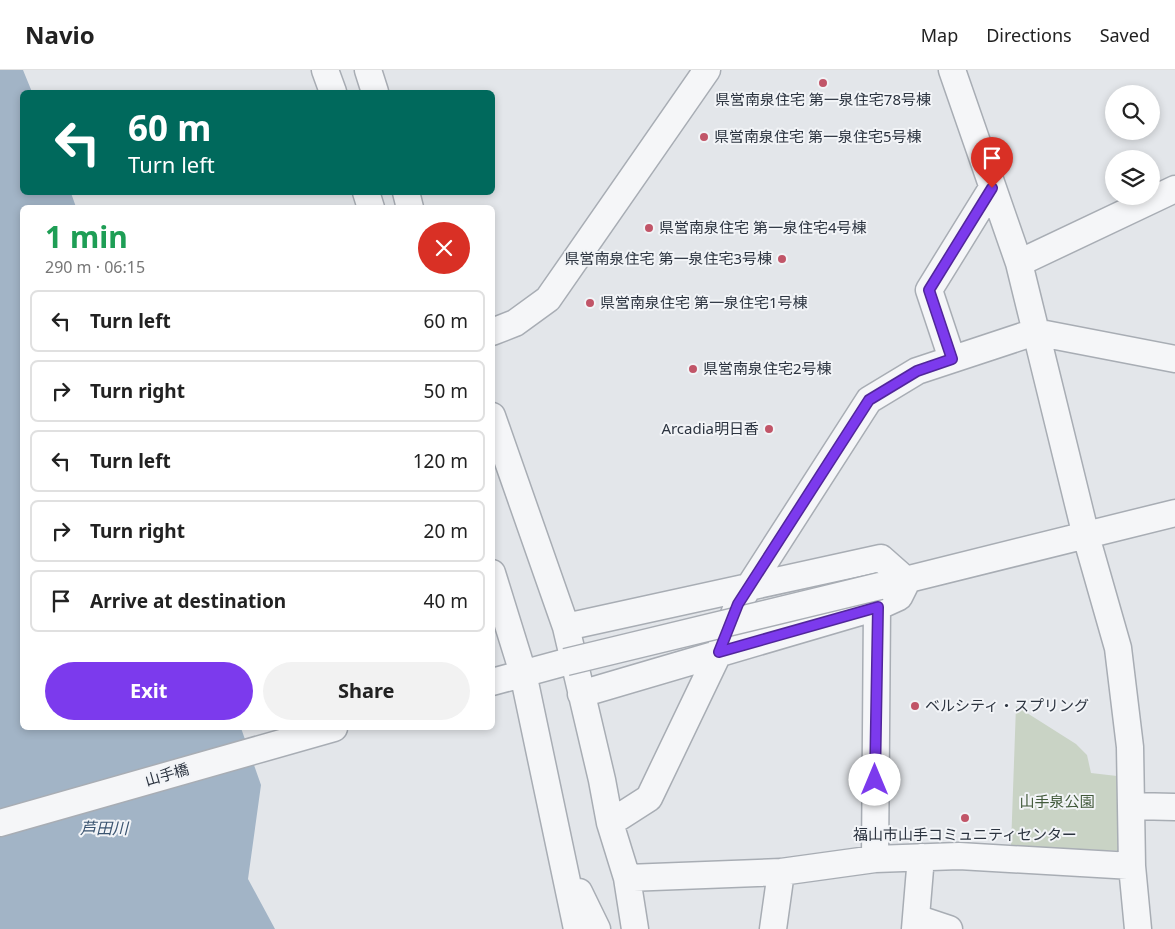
<!DOCTYPE html>
<meta charset="utf-8">
<style>
body{margin:0;font-family:"Noto Sans","Noto Sans JP",sans-serif;background:#f2f2f2;color:#222;height:100vh;display:flex;flex-direction:column;font-size:19px;white-space:nowrap}
*{box-sizing:border-box;margin:0}
p{font-size:16px;color:#767676}
.icon{flex:none;width:28px;height:28px;fill:none;stroke:currentColor;stroke-width:2;stroke-linecap:round;stroke-linejoin:round}
.map{position:relative;flex:1;overflow:hidden}
.details{position:absolute;left:20px;top:135px;width:475px;height:525px;display:flex;flex-direction:column;background:#fff;border-radius:8px;box-shadow:0 2px 8px #0003}
.details>*{flex:none}
.guide{position:absolute;left:20px;top:20px;width:475px;height:105px;border-radius:8px;box-shadow:0 2px 8px #0003;background:#00695c;color:#fff;overflow:hidden}
.tools{position:absolute;left:1105px;top:15px;display:grid;gap:10px}
.tools a{display:grid;place-items:center;width:55px;height:55px;border-radius:50%;background:#fff;box-shadow:0 2px 8px #0003;font-size:25px}
.pin{position:absolute;display:grid;place-items:center;width:42px;height:42px;color:#fff;margin:-51px -21px;border-radius:50% 50% 50% 0;rotate:-45deg;box-shadow:0 0 5px #0007}
.pin .icon{rotate:45deg}
.me{position:absolute;width:55px;margin:-28px;rotate:0deg;stroke-linejoin:round;filter:drop-shadow(0 0 4px #0008)}
.turn{display:flex;align-items:center;gap:18px;height:105px;padding:0 25px;font-size:22px}
.turn .icon{width:65px;height:65px;stroke-width:2.5}
.turn b{display:block;font-size:35px;line-height:42px}
.round{display:grid;place-items:center;flex:none;width:52px;height:52px;border-radius:26px;background:#f2f2f2}
.summary{display:flex;align-items:center;justify-content:space-between;height:85px;padding:0 25px}
h1{font-size:30px;font-weight:700;line-height:38px;color:#1e9e55}
.button{display:flex;gap:10px;margin-top:auto;padding:10px 25px}
.button a{flex:1;height:58px;border-radius:30px;background:#7c3aed;color:#fff;font-size:20px;font-weight:700;line-height:58px;text-align:center}
.button a+a{background:#f2f2f2;color:#222}
ul{padding:0;list-style:none}
li{display:flex;align-items:center;gap:15px;height:62px;margin:0 10px 8px;padding:0 15px;border:2px solid #e0e0e0;border-radius:8px}
li div{flex:1}
li b{display:block;font-size:19px}
li em{font-style:normal}
header{display:flex;align-items:center;gap:30px;box-sizing:border-box;height:70px;padding:0 25px;background:#fff;border-bottom:1px solid #e0e0e0}
header strong{font-size:24px}
nav{display:flex;gap:28px;margin-inline-start:auto;font-size:18px}
.map>svg:first-child{display:block}
</style>
<header>
<strong>Navio</strong>
<nav><a>Map</a><a>Directions</a><a>Saved</a></nav>
</header>
<div class="map">
<svg width="1175" height="859" viewBox="0 0 1175 859">
<rect width="100%" height="100%" fill="#e3e6ea"/>
<!-- green -->
<path fill="#c9d3c5" d="M 1016,636 L 1076,674 L 1087,685 L 1091,703 L 1117,706 L 1122,738 L 1124,781 L 1011,776 Z"/>
<!-- water -->
<path fill="#a2b4c6" d="M 0,0 L 23,0 L 32,22 L 22,22 L 22,122 L 71,123 L 76,137 L 22,138 L 22,658 L 241,658 L 261,715 L 248,809 L 275,859 L 0,859 Z"/>
<g fill="none" stroke-linecap="round" stroke-linejoin="round">
<defs>
<path id="minor" d="M 325,0 L 333,22
M 368,0 L 375,22
M 952,0 L 1019,193
M 366,122 L 371,138
M 406,122 L 410,138
M 492,262 L 515,253 L 548,229 L 707,0
M 952,289 L 929,220 L 992,118
M 492,346 L 566,557 L 602,710 L 610,753 L 627,808 L 635,859
M 492,503 L 523,603 L 577,859
M 889,514 L 1175,443
M 566,557 L 881,488 L 907,511 L 899,527 L 877,537 L 581,624
M 492,612 L 566,592
M 1133,736 L 1175,737
M 0,753 L 334,658
M 610,753 L 649,728 L 719,582 L 738,534 L 869,330 L 917,301 L 1035,262 L 1175,289
M 875,789 L 877,537
M 627,808 L 781,802 L 875,789 L 959,786 L 1132,796
M 579,822 L 597,859
M 916,848 L 949,859
M 773,859 L 781,802
M 915,859 L 921,787
M 1138,859 L 1132,796 L 1130,677 L 1118,578 L 1086,466 L 1019,193 L 1175,119"/>
</defs>
<!-- minor casing -->
<use href="#minor" stroke="#a8adb4" stroke-width="29"/>
<!-- minor -->
<use href="#minor" stroke="#f5f6f8" stroke-width="26"/>
<defs>
<path id="minor-bridge" d="M 566,592 L 880,516"/>
</defs>
<!-- minor-bridge casing -->
<use href="#minor-bridge" stroke="#a8adb4" stroke-width="29" stroke-linecap="butt"/>
<!-- minor-bridge -->
<use href="#minor-bridge" stroke="#f5f6f8" stroke-width="26"/>
</g>
<g fill="none" stroke-linecap="round" stroke-linejoin="round">
<defs>
<path id="route" d="M 875,710 L 878,537 L 719,582 L 738,534 L 869,330 L 917,301 L 952,289 L 929,220 L 992,118"/>
</defs>
<!-- route casing -->
<use href="#route" stroke="#51269a" stroke-width="12"/>
<!-- route -->
<use href="#route" stroke="#7c3aed" stroke-width="9"/>
</g>
<!-- markers -->
<g fill="#c15568" stroke="#f2f4f7" stroke-width="2">
<circle cx="823" cy="13" r="5"/>
<circle cx="704" cy="67" r="5"/>
<circle cx="649" cy="158" r="5"/>
<circle cx="782" cy="189" r="5"/>
<circle cx="590" cy="233" r="5"/>
<circle cx="693" cy="299" r="5"/>
<circle cx="769" cy="359" r="5"/>
<circle cx="915" cy="636" r="5"/>
<circle cx="965" cy="748" r="5"/>
</g>
<g text-anchor="middle" stroke-width="4" stroke-linejoin="round" paint-order="stroke">
<!-- poi labels -->
<g font-size="15" fill="#2c3440" stroke="#f2f4f7" text-anchor="start">
<text x="823" y="35" text-anchor="middle">県営南泉住宅 第一泉住宅78号棟</text>
<text x="714" y="72">県営南泉住宅 第一泉住宅5号棟</text>
<text x="659" y="163">県営南泉住宅 第一泉住宅4号棟</text>
<text x="772" y="194" text-anchor="end">県営南泉住宅 第一泉住宅3号棟</text>
<text x="600" y="238">県営南泉住宅 第一泉住宅1号棟</text>
<text x="703" y="304">県営南泉住宅2号棟</text>
<text x="759" y="364" text-anchor="end">Arcadia明日香</text>
<text x="925" y="641">ベルシティ・スプリング</text>
<text x="965" y="770" text-anchor="middle">福山市山手コミュニティセンター</text>
</g>
<!-- street labels -->
<g font-size="15" fill="#2c3440" stroke="#f2f4f7">
<text transform="translate(167 705) rotate(-16)" y="5">山手橋</text>
</g>
<!-- park labels -->
<g font-size="15" fill="#425a3b" stroke="#f2f4f7">
<text x="1057" y="737">山手泉公園</text>
</g>
<!-- water labels -->
<g font-size="16" font-style="italic" fill="#3a5470" stroke="#f2f4f7">
<text x="104" y="764">芦田川</text>
</g>
</g>
</svg>
<div class="tools">
<a><svg class="icon" aria-label="search" viewBox="0 0 24 24"><circle cx="10" cy="10" r="6"/><path d="M15 15l6 6"/></svg></a>
<a><svg class="icon" aria-label="layers" viewBox="0 0 24 24"><path d="M12 4l9 5-9 5-9-5zM3 14l9 5 9-5"/></svg></a>
</div>
<div class="pin" style="left:992px;top:118px;background:#d93025"><svg class="icon" aria-label="arrive" viewBox="0 0 24 24"><path d="M6 21V4h12l-3 4 3 4H6"/></svg></div>
<svg class="me" style="left:875px;top:710px" viewBox="-20 -20 40 40"><circle r="19" fill="#fff"/><path d="M0-13L10 11 0 6-10 11z" fill="#7c3aed"/></svg>
<div class="guide">
<div class="turn"><svg class="icon" aria-label="left" viewBox="0 0 24 24"><path d="M17 20v-9H6M10 6l-5 5 5 5"/></svg><div><b>60 m</b>Turn left</div></div>
</div>
<section class="details">
<div class="summary"><div><h1>1 min</h1><p>290 m · 06:15</p></div><a class="round" style="background:#d93025;color:#fff"><svg class="icon" aria-label="close" viewBox="0 0 24 24"><path d="M6 6l12 12M18 6L6 18"/></svg></a></div>
<ul>
<li><svg class="icon" aria-label="left" viewBox="0 0 24 24"><path d="M17 20v-9H6M10 6l-5 5 5 5"/></svg><div><b>Turn left</b></div><em>60 m</em></li>
<li><svg class="icon" aria-label="right" viewBox="0 0 24 24"><path d="M7 20v-9h11M14 6l5 5-5 5"/></svg><div><b>Turn right</b></div><em>50 m</em></li>
<li><svg class="icon" aria-label="left" viewBox="0 0 24 24"><path d="M17 20v-9H6M10 6l-5 5 5 5"/></svg><div><b>Turn left</b></div><em>120 m</em></li>
<li><svg class="icon" aria-label="right" viewBox="0 0 24 24"><path d="M7 20v-9h11M14 6l5 5-5 5"/></svg><div><b>Turn right</b></div><em>20 m</em></li>
<li><svg class="icon" aria-label="arrive" viewBox="0 0 24 24"><path d="M6 21V4h12l-3 4 3 4H6"/></svg><div><b>Arrive at destination</b></div><em>40 m</em></li>
</ul>
<div class="button"><a>Exit</a><a>Share</a></div>
</section>
</div>
